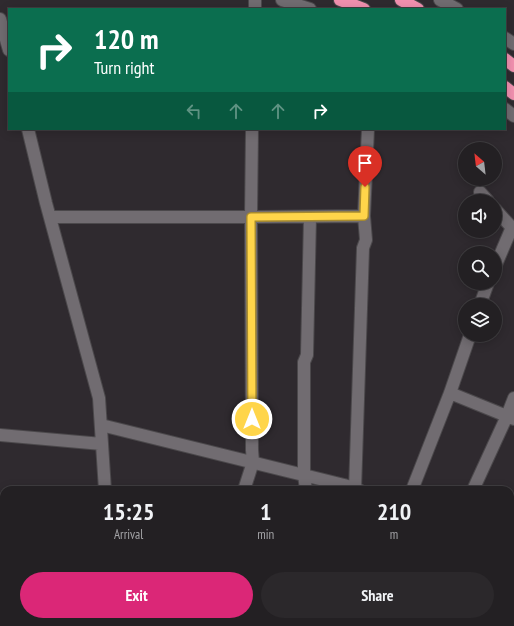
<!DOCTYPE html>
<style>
body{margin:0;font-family:"PT Sans Narrow",sans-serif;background:#2b282b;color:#f1f3f6;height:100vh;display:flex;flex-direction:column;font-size:15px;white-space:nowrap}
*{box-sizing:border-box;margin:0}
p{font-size:13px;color:#a3a3a6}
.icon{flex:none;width:22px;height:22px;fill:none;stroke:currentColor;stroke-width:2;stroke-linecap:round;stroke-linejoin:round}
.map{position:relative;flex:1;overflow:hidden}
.panel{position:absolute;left:0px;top:486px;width:514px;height:140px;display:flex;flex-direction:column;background:#232023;border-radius:12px 12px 0 0;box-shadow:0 2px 10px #0003,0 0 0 1px #403e41}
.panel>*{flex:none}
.hud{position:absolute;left:8px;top:8px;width:498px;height:122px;border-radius:0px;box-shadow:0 2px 10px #0003,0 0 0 1px #403e41;background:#0b6e4f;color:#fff;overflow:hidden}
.needle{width:26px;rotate:332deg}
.tools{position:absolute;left:458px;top:142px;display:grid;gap:8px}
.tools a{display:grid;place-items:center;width:44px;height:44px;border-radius:50%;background:#232023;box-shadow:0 2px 10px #0003,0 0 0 1px #403e41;font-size:20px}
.pin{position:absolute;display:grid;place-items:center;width:34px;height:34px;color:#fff;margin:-41px -17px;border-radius:50% 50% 50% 0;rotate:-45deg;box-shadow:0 0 4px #0007}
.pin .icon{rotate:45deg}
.me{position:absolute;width:44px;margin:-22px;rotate:0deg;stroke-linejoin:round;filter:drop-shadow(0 0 3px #0008)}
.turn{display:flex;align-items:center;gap:14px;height:84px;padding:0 20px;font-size:18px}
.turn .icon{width:52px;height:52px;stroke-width:2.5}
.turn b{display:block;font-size:28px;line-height:34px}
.lanes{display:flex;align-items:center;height:38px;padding:0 20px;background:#0003;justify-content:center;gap:20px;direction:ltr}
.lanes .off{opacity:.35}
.eta{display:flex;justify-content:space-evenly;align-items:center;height:68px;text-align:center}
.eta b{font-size:24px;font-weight:800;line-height:28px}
.primary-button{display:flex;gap:8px;margin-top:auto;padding:8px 20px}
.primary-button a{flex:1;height:46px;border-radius:24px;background:#db2777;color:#fff;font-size:16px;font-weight:800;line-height:46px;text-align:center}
.primary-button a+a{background:#2b282b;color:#f1f3f6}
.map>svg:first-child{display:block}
</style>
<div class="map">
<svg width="514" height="626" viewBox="0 0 514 626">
<rect width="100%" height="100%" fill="#2f2a2f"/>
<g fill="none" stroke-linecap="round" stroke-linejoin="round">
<defs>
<path id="minor" d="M 282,0 L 310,9
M 440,0 L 457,9
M 255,9 L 255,0
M 0,19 L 9,50
M 505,38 L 514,44
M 505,109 L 514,116
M 28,129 L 46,203 L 99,398 L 105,490
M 480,192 L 488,201
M 495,209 L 514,230
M 50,217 L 251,217 L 364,216
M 495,267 L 512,227
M 480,305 L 488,283
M 450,393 L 514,419
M 101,425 L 344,485 L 359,490
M 0,435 L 102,444
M 244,490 L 253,462 L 252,450 L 251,217 L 252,129
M 306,490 L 304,475 L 304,362 L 307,355 L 310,217
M 355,490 L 363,248 L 366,240 L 364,216 L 368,129
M 412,490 L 450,393 L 470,335
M 473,490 L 507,416 L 514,398
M 510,550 L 514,552
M 510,572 L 514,564
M 350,622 L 360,626
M 110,626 L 110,622
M 247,626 L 249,622
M 313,626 L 315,622
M 409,626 L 411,622
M 484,626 L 486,622"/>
<path id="highway" d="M 340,0 L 364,9
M 401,0 L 418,9
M 505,59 L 514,66
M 505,87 L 514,94"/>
</defs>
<!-- minor casing -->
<use href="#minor" stroke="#4b484b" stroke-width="14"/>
<!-- highway casing -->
<use href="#highway" stroke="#4b484b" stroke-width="14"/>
<!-- minor -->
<use href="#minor" stroke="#716c71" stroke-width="12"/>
<!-- highway -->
<use href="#highway" stroke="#f190af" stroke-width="12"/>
</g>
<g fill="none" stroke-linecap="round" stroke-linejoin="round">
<defs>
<path id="route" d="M 252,419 L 251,217 L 364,216 L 365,187"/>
</defs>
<!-- route casing -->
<use href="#route" stroke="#a68a30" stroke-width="10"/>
<!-- route -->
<use href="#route" stroke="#ffd54a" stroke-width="7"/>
</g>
</svg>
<div class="tools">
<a><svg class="needle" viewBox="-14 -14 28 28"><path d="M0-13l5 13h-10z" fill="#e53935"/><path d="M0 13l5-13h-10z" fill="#a3a3a6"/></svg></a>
<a><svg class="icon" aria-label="sound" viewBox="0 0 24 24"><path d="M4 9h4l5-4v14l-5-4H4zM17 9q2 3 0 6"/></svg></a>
<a><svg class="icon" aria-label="search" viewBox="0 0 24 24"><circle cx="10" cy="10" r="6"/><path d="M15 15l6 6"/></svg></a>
<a><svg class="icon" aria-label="layers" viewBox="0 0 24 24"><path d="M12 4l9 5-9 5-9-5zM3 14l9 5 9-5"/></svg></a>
</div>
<div class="pin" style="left:365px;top:187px;background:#d93025"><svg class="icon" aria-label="arrive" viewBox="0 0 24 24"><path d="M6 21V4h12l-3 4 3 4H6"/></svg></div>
<svg class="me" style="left:252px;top:419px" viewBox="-20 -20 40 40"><circle r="17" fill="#ffd54a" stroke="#fff" stroke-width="3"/><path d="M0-11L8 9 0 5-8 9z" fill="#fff"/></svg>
<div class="hud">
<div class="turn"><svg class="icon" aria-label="right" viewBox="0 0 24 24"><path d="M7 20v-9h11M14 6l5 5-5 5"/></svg><div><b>120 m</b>Turn right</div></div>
<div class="lanes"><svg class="icon off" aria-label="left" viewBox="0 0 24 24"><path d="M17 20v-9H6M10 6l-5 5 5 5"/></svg><svg class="icon off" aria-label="ahead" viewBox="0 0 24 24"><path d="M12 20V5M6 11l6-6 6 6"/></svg><svg class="icon off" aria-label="ahead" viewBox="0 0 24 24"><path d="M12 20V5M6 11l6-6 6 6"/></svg><svg class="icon" aria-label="right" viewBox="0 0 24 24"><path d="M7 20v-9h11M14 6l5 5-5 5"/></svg></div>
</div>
<section class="panel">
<div class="eta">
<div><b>15:25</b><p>Arrival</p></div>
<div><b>1</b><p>min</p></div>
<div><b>210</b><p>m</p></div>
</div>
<div class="primary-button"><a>Exit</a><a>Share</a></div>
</section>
</div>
